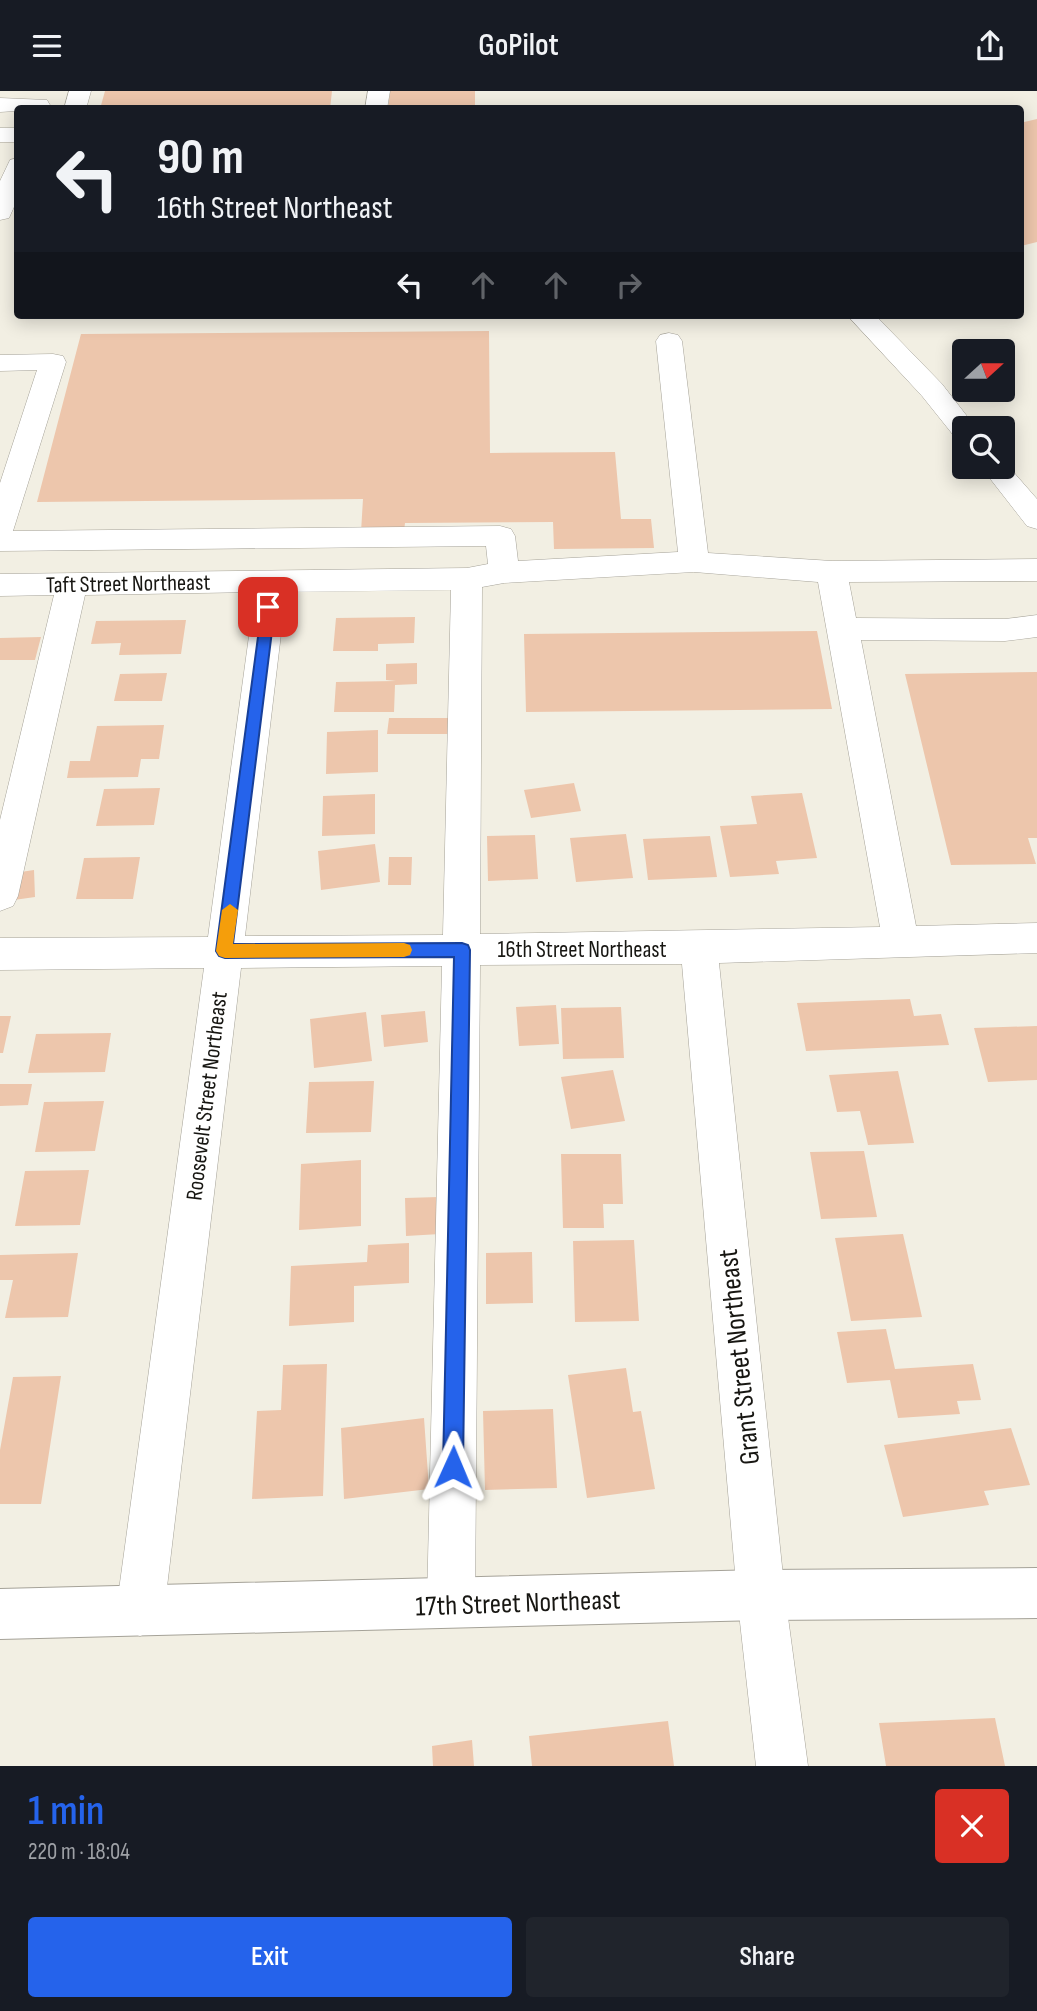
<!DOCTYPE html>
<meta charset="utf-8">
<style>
body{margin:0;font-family:"Sofia Sans Condensed",sans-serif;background:#20242c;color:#f1f3f6;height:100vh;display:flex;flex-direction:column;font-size:26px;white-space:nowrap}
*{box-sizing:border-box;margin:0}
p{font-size:23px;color:#9ea1a6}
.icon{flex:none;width:38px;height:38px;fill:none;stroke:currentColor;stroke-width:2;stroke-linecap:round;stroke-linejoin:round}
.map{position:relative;height:1675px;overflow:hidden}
.details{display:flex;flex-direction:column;background:#171b24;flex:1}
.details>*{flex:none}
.hud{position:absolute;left:14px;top:14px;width:1010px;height:214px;border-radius:7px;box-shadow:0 4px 18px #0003;background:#171b24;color:#f1f3f6;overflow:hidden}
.needle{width:46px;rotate:69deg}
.fabs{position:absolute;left:952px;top:248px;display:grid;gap:14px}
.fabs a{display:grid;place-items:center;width:63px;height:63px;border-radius:7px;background:#171b24;box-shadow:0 4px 18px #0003;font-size:35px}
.pin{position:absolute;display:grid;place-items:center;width:60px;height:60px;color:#fff;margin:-30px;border-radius:14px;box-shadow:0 4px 10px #0006}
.me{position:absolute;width:77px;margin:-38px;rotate:1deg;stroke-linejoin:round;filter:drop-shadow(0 0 5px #0008)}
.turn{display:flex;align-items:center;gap:24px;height:147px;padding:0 28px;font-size:32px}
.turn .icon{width:91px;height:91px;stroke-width:2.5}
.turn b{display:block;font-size:49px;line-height:60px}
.lanes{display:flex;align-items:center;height:66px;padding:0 28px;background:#0003;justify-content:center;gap:35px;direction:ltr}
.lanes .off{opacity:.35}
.round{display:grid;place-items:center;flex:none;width:74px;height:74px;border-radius:7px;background:#20242c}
.head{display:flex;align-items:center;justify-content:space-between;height:119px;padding:0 28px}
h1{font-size:42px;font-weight:600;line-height:52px;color:#2563eb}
.action{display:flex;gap:14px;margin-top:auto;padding:14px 28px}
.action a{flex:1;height:80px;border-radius:7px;background:#2563eb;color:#fff;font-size:28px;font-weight:600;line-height:80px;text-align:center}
.action a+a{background:#20242c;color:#f1f3f6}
header{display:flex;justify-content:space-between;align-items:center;height:91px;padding:0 28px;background:#171b24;font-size:32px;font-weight:600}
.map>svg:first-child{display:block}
</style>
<header><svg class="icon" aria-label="menu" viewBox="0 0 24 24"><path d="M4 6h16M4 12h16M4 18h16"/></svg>GoPilot<svg class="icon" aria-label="share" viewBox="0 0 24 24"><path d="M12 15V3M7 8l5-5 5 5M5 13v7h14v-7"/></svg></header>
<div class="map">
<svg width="1037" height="1675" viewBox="0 0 1037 1675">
<rect width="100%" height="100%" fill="#f2efe3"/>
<!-- building -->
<path fill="#edc6ac" d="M 105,0 L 332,0 L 330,18 L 100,18 Z
M 390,0 L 475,0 L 475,18 L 388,18 Z
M 1037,28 L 1037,151 L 1021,155 L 1020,32 Z
M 489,240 L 490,362 L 615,361 L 621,428 L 651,428 L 654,457 L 554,458 L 553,431 L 405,432 L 404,440 L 361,441 L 363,408 L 37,411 L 81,243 Z
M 415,526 L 414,552 L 378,553 L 378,560 L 333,560 L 336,527 Z
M 186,529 L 181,563 L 119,564 L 121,552 L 91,553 L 96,530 Z
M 817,540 L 832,618 L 526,621 L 524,543 Z
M 41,546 L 35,569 L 0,569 L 0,547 Z
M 417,572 L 417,593 L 395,594 L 394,621 L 334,621 L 336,591 L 396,590 L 386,589 L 386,573 Z
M 1037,581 L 1037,747 L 1028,747 L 1036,773 L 951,774 L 905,583 Z
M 167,582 L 162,610 L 114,610 L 120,583 Z
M 389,627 L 450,627 L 449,643 L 387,643 Z
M 164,634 L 159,668 L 141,668 L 138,686 L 67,687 L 70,670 L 90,670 L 97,635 Z
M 378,639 L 378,681 L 326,683 L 327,641 Z
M 574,692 L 581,720 L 531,727 L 524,699 Z
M 160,697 L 154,734 L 96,735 L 104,698 Z
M 802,702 L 817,767 L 776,770 L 779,783 L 730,786 L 720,735 L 757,733 L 751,705 Z
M 375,703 L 375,743 L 322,745 L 323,705 Z
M 626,743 L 633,787 L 576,791 L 570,747 Z
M 535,744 L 538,788 L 488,790 L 487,745 Z
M 710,745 L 717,786 L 648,789 L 643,748 Z
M 375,753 L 380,791 L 321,799 L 318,760 Z
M 140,766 L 133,808 L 76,808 L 84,767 Z
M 389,766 L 412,766 L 411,794 L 388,794 Z
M 34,779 L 35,806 L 7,810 L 7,783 Z
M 910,908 L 914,925 L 941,923 L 949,954 L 806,960 L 797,912 Z
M 556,914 L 559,953 L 519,955 L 516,916 Z
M 621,916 L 624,967 L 563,968 L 561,917 Z
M 425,920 L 428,951 L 384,956 L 381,924 Z
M 366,921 L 372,970 L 314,977 L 310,928 Z
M 0,925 L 11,925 L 3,962 L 0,962 Z
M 1037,935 L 1037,989 L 988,991 L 974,937 Z
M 111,942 L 105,981 L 28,982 L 36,943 Z
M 613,979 L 625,1030 L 571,1038 L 561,986 Z
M 898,980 L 914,1052 L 868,1054 L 860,1020 L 837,1021 L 829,984 Z
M 374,990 L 371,1041 L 306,1042 L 309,991 Z
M 0,993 L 32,993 L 28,1014 L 0,1015 Z
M 104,1010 L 95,1060 L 35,1061 L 44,1011 Z
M 864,1060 L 877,1126 L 821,1128 L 810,1061 Z
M 561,1063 L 621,1063 L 623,1113 L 603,1113 L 604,1137 L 563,1137 Z
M 361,1069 L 361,1135 L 299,1139 L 301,1073 Z
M 89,1079 L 80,1134 L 15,1135 L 25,1080 Z
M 439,1106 L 440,1143 L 406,1145 L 405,1107 Z
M 903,1143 L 922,1226 L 851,1230 L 835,1147 Z
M 634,1149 L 639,1230 L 575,1231 L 573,1150 Z
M 409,1152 L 409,1192 L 354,1195 L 354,1231 L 289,1235 L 291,1175 L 367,1171 L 368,1154 Z
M 532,1161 L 533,1212 L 486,1213 L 486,1162 Z
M 78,1162 L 68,1226 L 5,1227 L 13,1189 L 0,1189 L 0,1164 Z
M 886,1238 L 895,1278 L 973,1273 L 981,1309 L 957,1310 L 960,1323 L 898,1327 L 890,1289 L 847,1292 L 837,1241 Z
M 327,1273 L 323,1405 L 252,1408 L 257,1320 L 281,1319 L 283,1274 Z
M 626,1277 L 633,1321 L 641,1320 L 655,1398 L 587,1407 L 568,1284 Z
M 61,1285 L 41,1413 L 0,1413 L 0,1359 L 13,1286 Z
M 553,1318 L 557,1397 L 485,1399 L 483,1320 Z
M 424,1327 L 429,1398 L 344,1408 L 341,1337 Z
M 1011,1337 L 1030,1394 L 984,1400 L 989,1414 L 903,1426 L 884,1354 Z
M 995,1627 L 1005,1675 L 886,1675 L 879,1632 Z
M 668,1630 L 674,1675 L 532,1675 L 529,1645 Z
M 472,1649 L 474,1675 L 433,1675 L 432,1655 Z"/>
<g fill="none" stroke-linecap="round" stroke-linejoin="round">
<defs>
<path id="minor" d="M 69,0 L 91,0 L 86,18 L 64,18 Z
M 368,0 L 390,0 L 387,18 L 365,18 Z
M 0,7 L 47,9 L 50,14 L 48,18 L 0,21 Z
M 0,37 L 18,37 L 18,51 L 0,51 Z
M 18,67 L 18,107 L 9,127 L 0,129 L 0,90 L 10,69 Z
M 847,224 L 875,224 L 942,293 L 977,338 L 964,338 L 964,348 L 954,345 L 922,305 Z
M 669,242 L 678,244 L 682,250 L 708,462 L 832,470 L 1037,468 L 1037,490 L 849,491 L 856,527 L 1005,528 L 1037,524 L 1037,546 L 1005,550 L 861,549 L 916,835 L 1037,832 L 1037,862 L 719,872 L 785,1504 L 808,1675 L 756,1675 L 737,1504 L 682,873 L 480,874 L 475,1512 L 468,1529 L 451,1536 L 434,1529 L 427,1512 L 442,875 L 241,877 L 164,1521 L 157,1538 L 140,1545 L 123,1538 L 116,1521 L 204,877 L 0,879 L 0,847 L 208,846 L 255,501 L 85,504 L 18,805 L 13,815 L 0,820 L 0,729 L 54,504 L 0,505 L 0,483 L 467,477 L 488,473 L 486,455 L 0,460 L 0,392 L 37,279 L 0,280 L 0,264 L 53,263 L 63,265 L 66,271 L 13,440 L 500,435 L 511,438 L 515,445 L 518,470 L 678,461 L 656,250 L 660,244 ZM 694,481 L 818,491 L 880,836 L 480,843 L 482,496 L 504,492 ZM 451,499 L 443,844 L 245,845 L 286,501 Z
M 1003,369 L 1037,408 L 1037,438 L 1027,435 L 981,376 L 1003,376 Z"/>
<path id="major" d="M 1037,1477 L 1037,1527 L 761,1529 L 0,1548 L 0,1498 L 761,1479 Z"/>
</defs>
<!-- minor casing -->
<use href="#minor" stroke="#a5a298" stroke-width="1"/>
<!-- major casing -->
<use href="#major" stroke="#a5a298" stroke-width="2"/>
<!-- minor -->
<use href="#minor" fill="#fff" fill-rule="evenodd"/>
<!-- major -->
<use href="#major" fill="#fff" fill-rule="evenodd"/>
</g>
<!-- route -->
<path fill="#2563eb" stroke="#184099" stroke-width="2" d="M 268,511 L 275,516 L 233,853 L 462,852 L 468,854 L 470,859 L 463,1376 L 460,1383 L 453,1386 L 446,1383 L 443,1376 L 454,866 L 225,867 L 219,865 L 216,860 L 262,516 Z"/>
<!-- slow -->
<path fill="#f59e0b" d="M 230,813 L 238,819 L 233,853 L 404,852 L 410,854 L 412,859 L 410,864 L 404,866 L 225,867 L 219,865 L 216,860 L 222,819 Z"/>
<g text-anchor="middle" stroke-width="5" stroke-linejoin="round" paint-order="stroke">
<!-- street labels -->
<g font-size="23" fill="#171612" stroke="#fff">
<text transform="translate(128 492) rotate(-1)" y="8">Taft Street Northeast</text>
<text x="582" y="866">16th Street Northeast</text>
<text transform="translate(206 1005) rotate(-83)" y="8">Roosevelt Street Northeast</text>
</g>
<!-- near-street labels -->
<g font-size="28" fill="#171612" stroke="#fff">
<text transform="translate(738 1266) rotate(-96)" y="10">Grant Street Northeast</text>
<text transform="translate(518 1511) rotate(-2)" y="10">17th Street Northeast</text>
</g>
</g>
</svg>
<div class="fabs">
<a><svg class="needle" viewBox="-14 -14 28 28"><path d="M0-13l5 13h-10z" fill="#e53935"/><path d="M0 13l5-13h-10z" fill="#9ea1a6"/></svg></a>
<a><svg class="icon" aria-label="search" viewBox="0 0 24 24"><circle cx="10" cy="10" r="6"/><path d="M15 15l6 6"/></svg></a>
</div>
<div class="pin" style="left:268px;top:516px;background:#d93025"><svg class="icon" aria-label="arrive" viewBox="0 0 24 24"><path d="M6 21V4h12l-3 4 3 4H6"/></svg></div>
<svg class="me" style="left:453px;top:1376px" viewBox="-20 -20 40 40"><path d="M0-17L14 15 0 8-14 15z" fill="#2563eb" stroke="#fff" stroke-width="4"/></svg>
<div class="hud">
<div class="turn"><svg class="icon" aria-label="left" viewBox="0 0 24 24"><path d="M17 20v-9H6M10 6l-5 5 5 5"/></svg><div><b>90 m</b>16th Street Northeast</div></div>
<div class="lanes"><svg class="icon" aria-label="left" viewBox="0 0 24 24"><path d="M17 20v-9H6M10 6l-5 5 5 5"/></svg><svg class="icon off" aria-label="ahead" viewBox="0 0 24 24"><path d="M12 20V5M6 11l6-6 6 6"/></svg><svg class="icon off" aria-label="ahead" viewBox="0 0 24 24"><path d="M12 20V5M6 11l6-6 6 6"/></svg><svg class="icon off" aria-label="right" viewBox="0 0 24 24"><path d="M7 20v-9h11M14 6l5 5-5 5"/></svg></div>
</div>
</div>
<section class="details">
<div class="head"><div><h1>1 min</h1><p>220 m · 18:04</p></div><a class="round" style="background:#d93025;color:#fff"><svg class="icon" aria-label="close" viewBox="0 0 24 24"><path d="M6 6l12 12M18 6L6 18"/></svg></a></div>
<div class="action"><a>Exit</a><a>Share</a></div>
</section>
